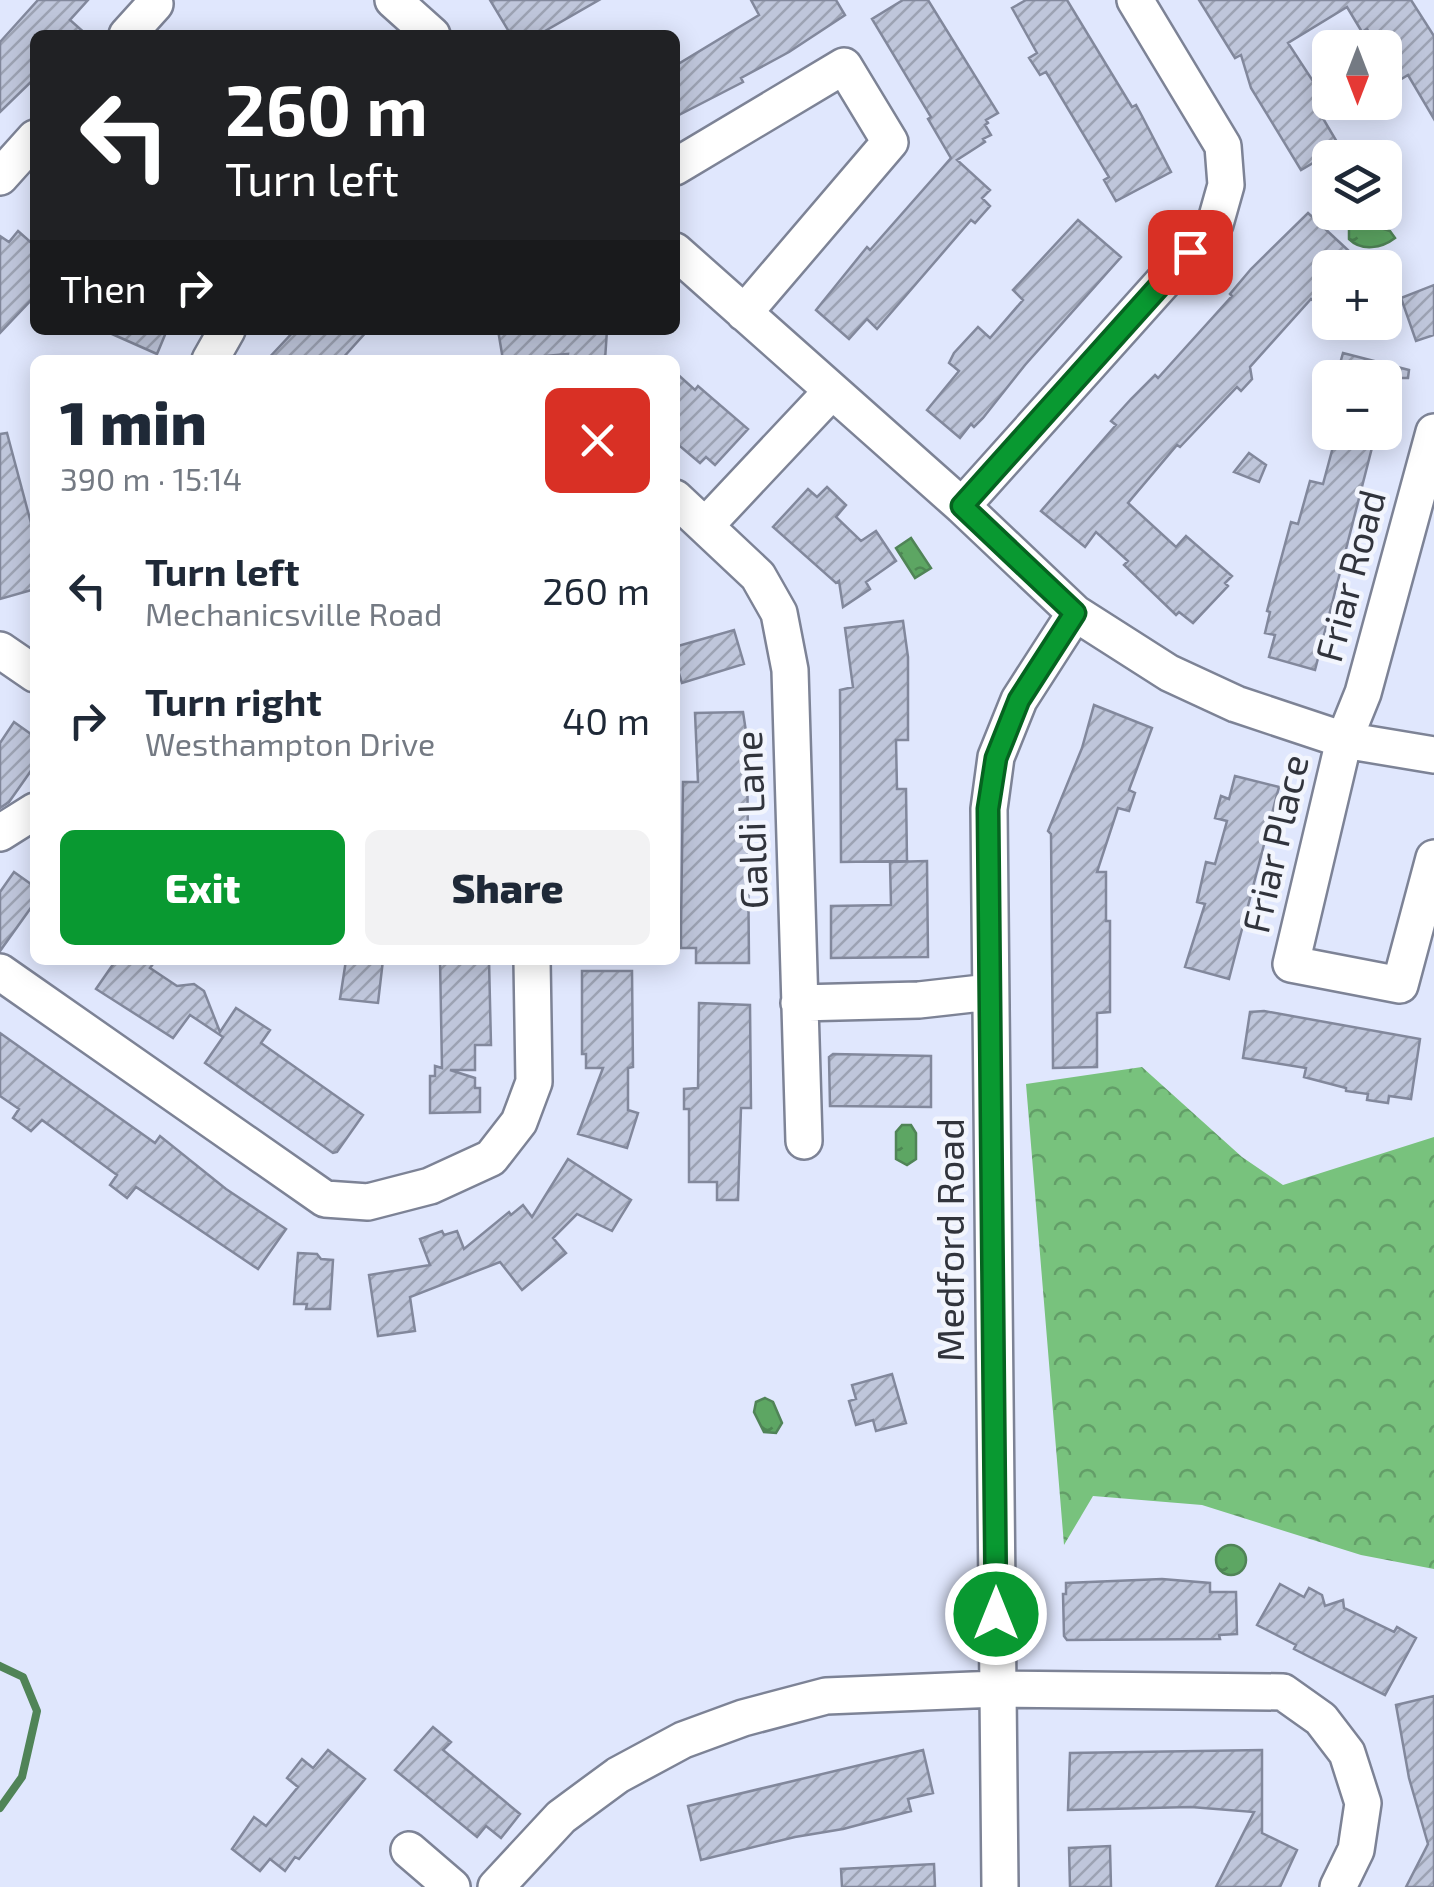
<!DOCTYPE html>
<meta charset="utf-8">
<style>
body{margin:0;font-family:"Exo 2",sans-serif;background:#f2f2f3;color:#1f2937;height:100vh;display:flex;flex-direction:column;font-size:38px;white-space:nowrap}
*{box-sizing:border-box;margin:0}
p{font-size:32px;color:#747a83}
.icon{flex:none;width:55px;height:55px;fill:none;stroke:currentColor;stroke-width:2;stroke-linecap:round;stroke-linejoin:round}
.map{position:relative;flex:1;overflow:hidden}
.sheet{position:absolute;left:30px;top:355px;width:650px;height:610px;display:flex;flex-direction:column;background:#fff;border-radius:15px;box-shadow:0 5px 25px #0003}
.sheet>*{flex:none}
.banner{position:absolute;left:30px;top:30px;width:650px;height:305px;border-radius:15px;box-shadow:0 5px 25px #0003;background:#202124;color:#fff;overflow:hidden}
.needle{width:65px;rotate:180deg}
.buttons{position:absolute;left:1312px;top:30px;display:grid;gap:20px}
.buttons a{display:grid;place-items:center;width:90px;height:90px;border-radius:15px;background:#fff;box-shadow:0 5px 25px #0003;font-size:50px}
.pin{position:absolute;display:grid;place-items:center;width:85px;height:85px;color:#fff;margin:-42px;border-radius:20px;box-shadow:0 5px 15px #0006}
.me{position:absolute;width:110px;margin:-55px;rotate:0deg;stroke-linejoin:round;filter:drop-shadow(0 0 8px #0008)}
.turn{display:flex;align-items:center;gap:35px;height:210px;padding:0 30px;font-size:45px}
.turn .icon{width:130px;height:130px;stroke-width:2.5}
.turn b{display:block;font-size:70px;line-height:85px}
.then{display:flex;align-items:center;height:95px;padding:0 30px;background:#0003;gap:20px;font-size:38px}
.round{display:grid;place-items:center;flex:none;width:105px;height:105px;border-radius:15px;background:#f2f2f3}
.headline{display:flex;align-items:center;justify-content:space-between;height:170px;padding:0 30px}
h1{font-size:60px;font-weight:800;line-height:75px}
.primary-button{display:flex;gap:20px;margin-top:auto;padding:20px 30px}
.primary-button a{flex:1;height:115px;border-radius:15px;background:#099931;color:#fff;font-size:40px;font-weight:800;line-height:115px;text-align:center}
.primary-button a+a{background:#f2f2f3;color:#1f2937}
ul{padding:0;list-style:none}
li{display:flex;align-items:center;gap:30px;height:130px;padding:0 30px}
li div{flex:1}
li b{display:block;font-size:38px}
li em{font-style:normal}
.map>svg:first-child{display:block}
</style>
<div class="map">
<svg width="1434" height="1887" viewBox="0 0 1434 1887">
<defs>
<pattern id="forest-crowns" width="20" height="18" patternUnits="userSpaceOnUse" patternTransform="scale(2.5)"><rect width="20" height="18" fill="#78c27d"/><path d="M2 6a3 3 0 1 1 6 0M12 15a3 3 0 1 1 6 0" fill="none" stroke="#639e68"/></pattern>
<pattern id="water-ripples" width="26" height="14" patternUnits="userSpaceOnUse" patternTransform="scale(2.5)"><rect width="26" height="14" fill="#5da663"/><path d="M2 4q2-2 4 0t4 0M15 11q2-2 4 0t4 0" fill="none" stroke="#4d8853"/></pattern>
<pattern id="building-hatch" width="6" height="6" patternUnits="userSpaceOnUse" patternTransform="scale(2.5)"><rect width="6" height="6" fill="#bfc6db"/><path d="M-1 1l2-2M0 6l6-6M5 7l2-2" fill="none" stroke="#9ca2b3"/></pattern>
</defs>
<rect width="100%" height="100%" fill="#e0e7fd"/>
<!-- forest -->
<path fill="url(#forest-crowns)" d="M 1142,1067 L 1242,1157 L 1283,1185 L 1434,1137 L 1434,1569 L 1361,1555 L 1202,1505 L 1093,1496 L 1064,1545 L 1026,1084 Z"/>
<!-- water -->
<path fill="url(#water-ripples)" stroke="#508457" stroke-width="2.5" d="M 1359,221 L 1390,231 L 1395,238 C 1382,248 1362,252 1349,239 L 1349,227 Z
M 911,538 L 931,568 L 915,578 L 896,548 Z
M 902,1125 L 911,1125 L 916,1133 L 916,1159 L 907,1165 L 896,1159 L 896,1132 Z
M 765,1398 L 773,1402 L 782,1423 L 776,1433 L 764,1432 L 754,1412 L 756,1402 Z
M1216 1560a15 15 0 1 1 30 0a15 15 0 1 1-30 0Z"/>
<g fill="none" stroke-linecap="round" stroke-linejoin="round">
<!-- stream -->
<path stroke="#508457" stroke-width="8" d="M 0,1666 L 23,1677 L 37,1711 L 22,1777 L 0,1808"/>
</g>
<!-- building -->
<path fill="url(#building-hatch)" stroke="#82889c" stroke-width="2.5" d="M 38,0 L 88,0 L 70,20 L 87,35 L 35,35 L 35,78 L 0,112 L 0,42 Z
M 490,0 L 599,0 L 538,35 L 511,35 Z
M 751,0 L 836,0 L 845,15 L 789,52 L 741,78 L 743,82 L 675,117 L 675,66 L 759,15 Z
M 903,0 L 928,0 L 998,113 L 986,120 L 988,123 L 985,125 L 991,135 L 983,139 L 985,142 L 957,160 L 990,190 L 982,198 L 990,206 L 975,223 L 971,220 L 877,329 L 867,319 L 849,339 L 816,310 L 867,247 L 870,250 L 951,158 L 928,119 L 931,117 L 872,19 Z
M 1026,0 L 1067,0 L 1132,107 L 1136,105 L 1142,116 L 1171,172 L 1116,201 L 1104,180 L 1109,177 L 1046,72 L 1040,75 L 1029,58 L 1037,53 L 1012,8 Z
M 1199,0 L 1411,0 L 1434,36 L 1434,119 L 1408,75 L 1385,89 L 1385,48 L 1378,48 L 1367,29 L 1362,32 L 1347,7 L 1288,43 L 1324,98 L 1315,105 L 1340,147 L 1301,170 L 1251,88 L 1241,55 L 1235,58 Z
M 1308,213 L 1350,252 L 1341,268 L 1330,268 L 1330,314 L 1311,299 L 1250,367 L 1252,379 L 1241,391 L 1237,387 L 1180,447 L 1177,445 L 1128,503 L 1176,547 L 1186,536 L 1232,576 L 1225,583 L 1228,586 L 1193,623 L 1179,612 L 1176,615 L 1124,565 L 1128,561 L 1096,532 L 1085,547 L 1041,511 L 1116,425 L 1111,421 L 1131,399 L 1155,375 L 1158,378 L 1232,296 L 1230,294 L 1251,269 Z
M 1078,220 L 1121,257 L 1025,365 L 983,418 L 974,427 L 971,424 L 960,438 L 927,410 L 959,371 L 949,363 L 954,353 L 978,327 L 990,338 L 1023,300 L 1013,290 Z
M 18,231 L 35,246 L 35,296 L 0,333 L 0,236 L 9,242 Z
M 1434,285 L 1434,335 L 1416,341 L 1401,298 Z
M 103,330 L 167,330 L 157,354 Z
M 295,330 L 368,330 L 341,360 L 267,360 Z
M 498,330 L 607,330 L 605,360 L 567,360 L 568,354 L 503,360 Z
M 1343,353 L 1409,370 L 1408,378 L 1336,378 Z
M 675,372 L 695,390 L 698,386 L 748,429 L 715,465 L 706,457 L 700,463 L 675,442 Z
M 1337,432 L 1376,432 L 1315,670 L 1269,657 L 1275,635 L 1265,633 L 1270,612 L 1267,611 L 1291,522 L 1298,524 L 1310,481 L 1323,484 Z
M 7,433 L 35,538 L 35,589 L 0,599 L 0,434 Z
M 1249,453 L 1266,465 L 1259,482 L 1234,472 Z
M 827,487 L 846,505 L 836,517 L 861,541 L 876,531 L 896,561 L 866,582 L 870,589 L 843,607 L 839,581 L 836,583 L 773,527 L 808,489 L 817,497 Z
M 903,621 L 908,657 L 908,740 L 896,740 L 897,789 L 906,789 L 907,861 L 841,862 L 840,690 L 853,687 L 845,628 Z
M 734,630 L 744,664 L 682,683 L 677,667 L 678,646 Z
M 1094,705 L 1152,728 L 1129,790 L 1135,793 L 1129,811 L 1118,808 L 1097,872 L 1106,872 L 1106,921 L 1110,921 L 1110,1012 L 1097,1013 L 1097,1067 L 1053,1068 L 1051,834 L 1048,831 L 1082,748 Z
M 743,712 L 747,738 L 749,963 L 696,963 L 696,948 L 681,948 L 681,927 L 683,782 L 698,782 L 695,713 Z
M 14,722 L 35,737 L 35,765 L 9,802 L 0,808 L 0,743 Z
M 1235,776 L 1279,787 L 1229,979 L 1185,967 L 1205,904 L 1197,902 L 1206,862 L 1215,864 L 1227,821 L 1215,818 L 1221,796 L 1229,799 Z
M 927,861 L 928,957 L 831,958 L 831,906 L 891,905 L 890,862 Z
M 14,872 L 35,887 L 35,902 L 0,951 L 0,892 Z
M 116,960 L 156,960 L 150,968 L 177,986 L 194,984 L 204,991 L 220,1032 L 236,1008 L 270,1030 L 261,1043 L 363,1115 L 337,1152 L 333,1153 L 205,1063 L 223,1037 L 190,1015 L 173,1038 L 96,989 Z
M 346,960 L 383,960 L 378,1003 L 340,999 Z
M 440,960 L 489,960 L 491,1045 L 475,1045 L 475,1070 L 450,1070 L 475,1078 L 475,1088 L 480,1088 L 480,1112 L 430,1113 L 430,1076 L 435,1076 L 435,1066 L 442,1068 Z
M 582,971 L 632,971 L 633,1067 L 628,1068 L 628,1110 L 638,1113 L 627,1148 L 578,1134 L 603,1068 L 586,1068 L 586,1054 L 582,1054 Z
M 699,1003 L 750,1005 L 751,1108 L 741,1108 L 738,1200 L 717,1200 L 717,1182 L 689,1182 L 689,1109 L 684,1109 L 684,1089 L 698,1088 Z
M 1264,1011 L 1420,1039 L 1411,1099 L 1389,1096 L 1388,1103 L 1367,1100 L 1368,1094 L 1346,1091 L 1346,1088 L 1304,1077 L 1306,1068 L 1243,1058 L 1250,1012 Z
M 0,1033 L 155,1143 L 160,1136 L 226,1189 L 286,1229 L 258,1269 L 136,1187 L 127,1198 L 110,1185 L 117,1175 L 42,1120 L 31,1131 L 13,1118 L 19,1109 L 0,1096 Z
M 833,1054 L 931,1056 L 931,1107 L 830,1106 L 829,1057 Z
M 568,1159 L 631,1200 L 612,1231 L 577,1214 L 553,1238 L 566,1253 L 522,1290 L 500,1262 L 410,1297 L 415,1331 L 378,1336 L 369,1275 L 430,1265 L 420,1239 L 442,1231 L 444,1235 L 457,1231 L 464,1249 L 509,1212 L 511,1215 L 523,1205 L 532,1217 Z
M 298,1253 L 317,1254 L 321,1259 L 333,1260 L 330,1309 L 306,1309 L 307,1304 L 294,1304 Z
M 892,1374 L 906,1423 L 876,1431 L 873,1420 L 856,1425 L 849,1401 L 856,1399 L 852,1385 Z
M 1162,1579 L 1210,1583 L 1210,1592 L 1236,1592 L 1237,1634 L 1219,1635 L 1220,1639 L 1067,1640 L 1064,1636 L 1063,1594 L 1066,1594 L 1066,1583 Z
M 1280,1584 L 1304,1597 L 1309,1588 L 1322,1595 L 1325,1606 L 1343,1600 L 1344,1608 L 1394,1632 L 1397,1627 L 1416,1638 L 1385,1695 L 1294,1649 L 1296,1645 L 1257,1625 Z
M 1434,1696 L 1434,1887 L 1406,1887 L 1428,1844 L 1409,1778 L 1396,1705 Z
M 433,1727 L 451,1742 L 443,1750 L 520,1814 L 501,1838 L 486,1826 L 477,1837 L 395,1770 Z
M 328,1750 L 365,1779 L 299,1859 L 295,1857 L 285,1871 L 270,1859 L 260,1871 L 232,1849 L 254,1817 L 266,1826 L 298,1787 L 287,1778 L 302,1759 L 313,1768 Z
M 923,1750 L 933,1793 L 908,1799 L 911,1811 L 843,1829 L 795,1837 L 701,1860 L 688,1806 Z
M 1262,1750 L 1262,1833 L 1297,1850 L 1280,1887 L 1216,1887 L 1254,1812 L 1191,1807 L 1068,1810 L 1070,1753 Z
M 1110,1846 L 1111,1887 L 1070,1887 L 1069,1848 Z
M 934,1864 L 935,1887 L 842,1887 L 841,1869 Z"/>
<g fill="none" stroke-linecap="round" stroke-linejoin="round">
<defs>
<path id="minor" d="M 393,0 L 432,35
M 127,35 L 155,4
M 675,167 L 844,66 L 890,142 L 744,313
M 0,177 L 35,138
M 675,251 L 962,506 L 1075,613 L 1169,673 L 1236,704 L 1344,740 L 1434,755
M 210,360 L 227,330
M 1434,432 L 1363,693 L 1344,740 L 1291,964 L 1400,985 L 1434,858
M 675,498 L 758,576 L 779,613 L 790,670 L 804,1141
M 962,506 L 1215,224 L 1226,185 L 1223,146 L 1135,0
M 706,525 L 831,392
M 0,650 L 35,674
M 0,833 L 35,811
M 0,972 L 325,1199 L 368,1202 L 430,1186 L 491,1158 L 519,1122 L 534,1082 L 532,960
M 799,1003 L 919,1000 L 990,992
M 409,1850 L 452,1887
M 496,1887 L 561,1817 L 618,1775 L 683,1740 L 743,1718 L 826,1696 L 997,1689 L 1283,1692 L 1321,1719 L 1347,1753 L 1363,1803 L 1356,1850 L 1338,1887
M 1000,1887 L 989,809 L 996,757 L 1019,700 L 1075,613"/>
</defs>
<!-- minor casing -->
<use href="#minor" stroke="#7d8396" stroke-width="40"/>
<!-- minor -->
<use href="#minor" stroke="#fff" stroke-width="35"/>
</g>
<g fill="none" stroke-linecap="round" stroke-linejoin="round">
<defs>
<path id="route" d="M 996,1614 L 988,809 L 996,758 L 1019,700 L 1075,613 L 962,506 L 1190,252"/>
</defs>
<!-- route casing -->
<use href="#route" stroke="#066320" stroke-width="25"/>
<!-- route -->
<use href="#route" stroke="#099931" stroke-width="18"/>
</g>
<g text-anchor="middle" stroke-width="9" stroke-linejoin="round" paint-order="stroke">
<!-- street labels -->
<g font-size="38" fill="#31343c" stroke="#f2f5fd">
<text transform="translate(1351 576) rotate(-75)" y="13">Friar Road</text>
<text transform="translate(752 820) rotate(-92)" y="13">Galdi Lane</text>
<text transform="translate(1276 844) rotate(-77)" y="13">Friar Place</text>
<text transform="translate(951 1240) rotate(-90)" y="13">Medford Road</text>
</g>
</g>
</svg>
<div class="buttons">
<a><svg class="needle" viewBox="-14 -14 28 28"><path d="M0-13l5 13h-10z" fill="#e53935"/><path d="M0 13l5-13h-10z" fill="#747a83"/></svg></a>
<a><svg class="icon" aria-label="layers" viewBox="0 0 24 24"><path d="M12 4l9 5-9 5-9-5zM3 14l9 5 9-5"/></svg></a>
<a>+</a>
<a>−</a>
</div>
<div class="pin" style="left:1190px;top:252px;background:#d93025"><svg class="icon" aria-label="arrive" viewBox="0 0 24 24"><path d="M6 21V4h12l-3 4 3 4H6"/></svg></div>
<svg class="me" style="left:996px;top:1614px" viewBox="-20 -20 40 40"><circle r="17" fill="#099931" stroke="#fff" stroke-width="3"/><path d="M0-11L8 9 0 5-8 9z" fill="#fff"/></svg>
<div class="banner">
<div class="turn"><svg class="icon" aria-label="left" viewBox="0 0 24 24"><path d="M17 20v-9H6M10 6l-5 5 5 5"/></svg><div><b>260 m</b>Turn left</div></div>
<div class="then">Then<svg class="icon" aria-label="right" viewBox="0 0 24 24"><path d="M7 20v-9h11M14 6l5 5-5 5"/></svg></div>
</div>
<section class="sheet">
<div class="headline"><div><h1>1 min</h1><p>390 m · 15:14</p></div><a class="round" style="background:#d93025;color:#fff"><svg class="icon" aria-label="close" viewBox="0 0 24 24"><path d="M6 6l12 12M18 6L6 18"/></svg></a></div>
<ul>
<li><svg class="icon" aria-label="left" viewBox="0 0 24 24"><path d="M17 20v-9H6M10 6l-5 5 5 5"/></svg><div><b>Turn left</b><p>Mechanicsville Road</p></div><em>260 m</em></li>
<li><svg class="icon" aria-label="right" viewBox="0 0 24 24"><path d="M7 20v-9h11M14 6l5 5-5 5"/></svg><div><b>Turn right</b><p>Westhampton Drive</p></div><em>40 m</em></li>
</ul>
<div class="primary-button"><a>Exit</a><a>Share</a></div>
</section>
</div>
